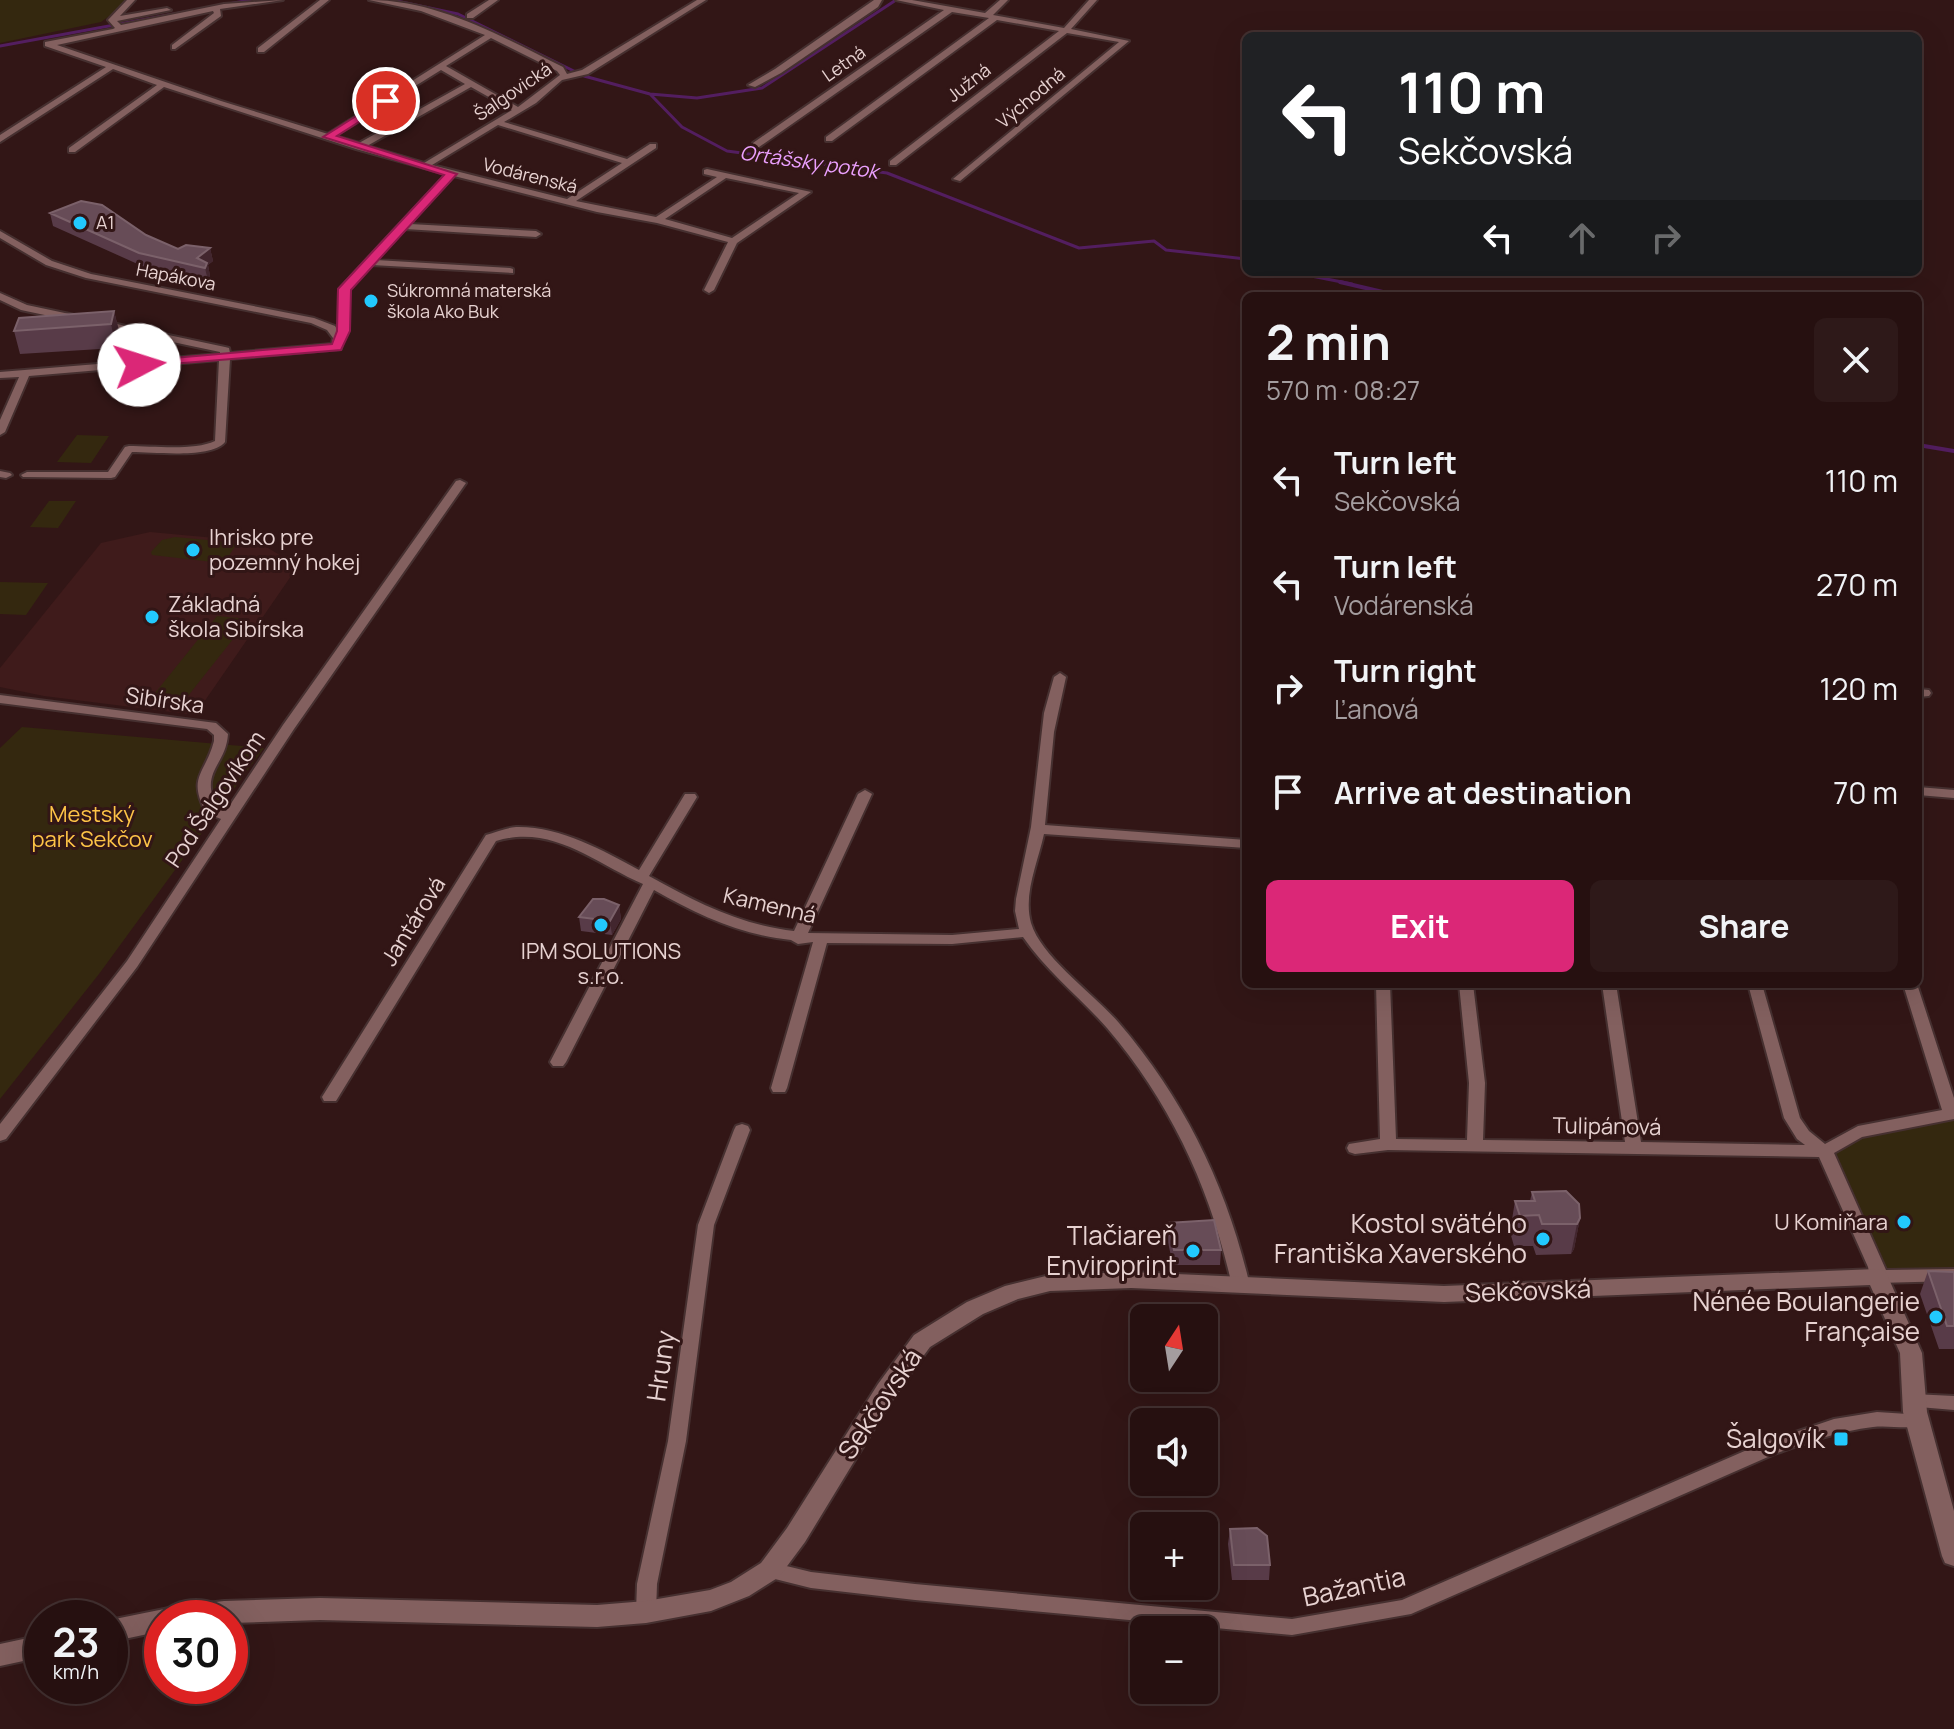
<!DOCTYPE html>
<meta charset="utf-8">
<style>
body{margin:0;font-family:Manrope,sans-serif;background:#2e1919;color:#f1f3f6;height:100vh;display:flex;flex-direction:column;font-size:30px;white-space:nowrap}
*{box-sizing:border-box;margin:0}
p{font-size:26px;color:#a49d9f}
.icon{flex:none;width:44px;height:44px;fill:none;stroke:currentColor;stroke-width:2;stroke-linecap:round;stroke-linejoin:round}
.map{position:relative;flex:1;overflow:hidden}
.details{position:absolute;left:1242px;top:292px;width:680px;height:696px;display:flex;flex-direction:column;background:#261010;border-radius:12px;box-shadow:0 8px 32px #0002,0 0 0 2px #423030}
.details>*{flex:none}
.guide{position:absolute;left:1242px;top:32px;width:680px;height:244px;border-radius:12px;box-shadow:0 8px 32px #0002,0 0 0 2px #423030;background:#202124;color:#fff;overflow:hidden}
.needle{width:52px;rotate:12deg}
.buttons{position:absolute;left:1130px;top:1304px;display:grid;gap:16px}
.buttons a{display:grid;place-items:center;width:88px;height:88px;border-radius:12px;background:#261010;box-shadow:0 8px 32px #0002,0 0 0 2px #423030;font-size:40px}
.speed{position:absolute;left:24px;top:1600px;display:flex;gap:16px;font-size:40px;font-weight:700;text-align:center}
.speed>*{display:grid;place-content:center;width:104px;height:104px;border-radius:50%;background:#261010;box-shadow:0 8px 32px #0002,0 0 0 2px #423030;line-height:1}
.speed small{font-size:20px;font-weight:400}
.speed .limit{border:12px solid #d22;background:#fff;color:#111}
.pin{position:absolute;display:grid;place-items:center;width:68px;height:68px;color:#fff;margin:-34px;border:4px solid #fff;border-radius:50%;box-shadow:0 2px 8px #0007}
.me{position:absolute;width:88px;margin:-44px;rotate:85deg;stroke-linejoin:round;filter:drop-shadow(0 0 6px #0008)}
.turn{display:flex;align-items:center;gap:28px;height:168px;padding:0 24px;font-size:36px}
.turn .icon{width:104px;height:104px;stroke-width:2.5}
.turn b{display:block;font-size:56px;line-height:68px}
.lanes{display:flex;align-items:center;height:76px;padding:0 24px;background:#0003;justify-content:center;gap:40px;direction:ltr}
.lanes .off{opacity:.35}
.round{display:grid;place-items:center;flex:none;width:84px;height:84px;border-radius:12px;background:#2e1919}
.overview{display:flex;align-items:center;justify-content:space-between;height:136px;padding:0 24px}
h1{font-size:48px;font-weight:700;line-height:60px}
.primary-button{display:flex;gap:16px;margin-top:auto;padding:16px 24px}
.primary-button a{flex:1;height:92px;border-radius:12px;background:#db2777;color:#fff;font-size:32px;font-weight:700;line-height:92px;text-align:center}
.primary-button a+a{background:#2e1919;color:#f1f3f6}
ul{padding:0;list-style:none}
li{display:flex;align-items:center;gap:24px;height:104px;padding:0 24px}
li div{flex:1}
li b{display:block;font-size:30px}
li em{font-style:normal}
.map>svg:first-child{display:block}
</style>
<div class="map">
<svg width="1954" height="1729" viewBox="0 0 1954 1729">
<rect width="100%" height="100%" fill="#321616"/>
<!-- built -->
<path fill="#3f1b1b" d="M 150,532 L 258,542 L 298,566 L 195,715 L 44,696 L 0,687 L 0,668 L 101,543 Z"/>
<!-- green -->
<path fill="#34280f" d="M 0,0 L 131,0 L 101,22 L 0,43 Z
M 77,435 L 109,436 L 91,463 L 57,462 Z
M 49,501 L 76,501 L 58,528 L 30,527 Z
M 175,537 L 229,542 L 236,545 L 228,557 L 213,562 L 152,555 L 151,552 L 162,540 Z
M 0,582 L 48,583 L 26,615 L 0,614 Z
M 217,616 L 249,619 L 184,701 L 151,698 Z
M 22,727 L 264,748 L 99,974 L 0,1099 L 0,748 Z
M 1954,1114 L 1954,1275 L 1877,1277 L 1825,1151 L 1858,1132 Z"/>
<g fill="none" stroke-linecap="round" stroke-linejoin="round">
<!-- stream-far1 -->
<path stroke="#531e60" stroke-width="3" d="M 392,0 L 458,14 L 584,76 L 650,94 L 697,98 L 762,88 L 896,0
M 0,46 L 250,0
M 650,94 L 682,127 L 727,151 L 887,173 L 1079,248 L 1154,241 L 1166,250 L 1246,259
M 1291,272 L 1352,284"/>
<!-- stream -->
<path stroke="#531e60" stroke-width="4" d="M 1340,282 L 1400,296
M 1918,445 L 1954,451"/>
<defs>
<path id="minor" d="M 127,0 L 135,0 L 120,16 L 167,8 L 171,10 L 117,21 L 121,25 L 224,4 L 283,0 L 220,9 L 221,16 L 175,49 L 172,49 L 172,45 L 214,13 L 213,11 L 57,45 L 221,101 L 328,134 L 485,35 L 421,11 L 369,0 C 439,0 502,37 563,67 L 567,74 L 582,70 L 697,0 L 706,0 L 588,74 L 562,80 L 536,103 L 504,122 L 627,159 L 650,144 L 656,144 L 656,148 L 576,201 L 656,217 L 717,177 L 704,174 L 704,170 L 707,169 L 811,192 L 737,243 L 714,290 L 709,293 L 704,290 L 728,242 L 657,223 L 597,212 L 454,176 L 410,224 L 536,231 L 541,234 L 536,237 L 405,229 L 376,260 L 510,268 L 513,269 L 513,273 L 372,265 L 349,290 L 348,331 L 343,338 L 341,349 L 230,359 L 225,442 C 211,459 154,452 132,452 L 115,477 L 111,478 L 23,477 L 21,475 L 27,472 L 108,472 L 125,447 L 129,446 C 153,446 194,451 215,441 L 219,360 L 29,376 L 5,432 L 0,435 L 0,420 L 19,377 L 0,378 L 0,372 L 220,354 L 220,352 L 21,310 L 0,300 L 0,293 L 27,305 L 225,347 L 229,348 L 230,353 L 332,344 L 333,338 L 327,330 L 311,323 L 86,278 L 46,265 L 0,238 L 0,231 L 52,261 L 91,274 L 314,318 L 335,326 L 338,331 L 339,289 L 446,174 L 356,149 L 164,87 L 75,152 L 69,152 L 69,148 L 157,85 L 113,69 L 0,142 L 0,135 L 106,67 L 45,46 L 45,42 L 113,29 L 115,28 L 108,20 ZM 491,38 L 557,71 L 560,75 L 518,107 L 446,66 ZM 441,70 L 465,84 L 359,143 L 335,136 ZM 471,87 L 512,110 L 424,163 L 367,146 ZM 498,125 L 622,163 L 567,199 L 432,165 ZM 726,178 L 799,193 L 732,238 L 665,219 Z
M 320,0 L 329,0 L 264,52 L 258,52 L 258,48 Z
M 489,0 L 498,0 L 473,18 L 467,18 L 467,14 Z
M 874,0 L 882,0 L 878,7 L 781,73 L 755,87 L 748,85 L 775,69 Z
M 896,0 L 912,0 L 985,13 L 1000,0 L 1008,0 L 993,15 L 1064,28 L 1089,0 L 1097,0 L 1071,29 L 1129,41 L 960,181 L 953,179 L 1119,42 L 1067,33 L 896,165 L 890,165 L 890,161 L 1059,31 L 997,20 L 832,141 L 826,141 L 826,137 L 989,18 L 952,12 L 759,147 L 753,147 L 753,143 L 944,10 Z
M 0,471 L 10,473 L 12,475 L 6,478 L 0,477 Z
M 460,480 L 466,483 L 294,729 L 137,967 L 6,1139 L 0,1141 L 0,1124 L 127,961 L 221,819 L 206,813 C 187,776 205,775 214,741 L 214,735 L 207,729 L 0,703 L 0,695 L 216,723 L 228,734 C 226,766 199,771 217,808 L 226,811 L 283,725 L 456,481 Z
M 1060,673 L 1066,677 L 1054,732 L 1045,825 L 1246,840 L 1246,848 L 1044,834 C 1038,862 1023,894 1031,923 C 1041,957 1095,995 1119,1023 C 1185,1100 1227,1187 1250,1286 L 1247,1291 L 1241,1292 L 1235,1291 L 1232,1286 C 1211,1190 1171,1103 1107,1028 C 1080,997 1047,972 1023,937 L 952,944 L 827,943 L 787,1088 L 785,1092 L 773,1092 L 771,1088 L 813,942 L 798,944 L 791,940 C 741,935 698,915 654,890 L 566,1062 L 563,1066 L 553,1066 L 550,1062 L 643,884 C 594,863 553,824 496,841 L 336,1101 L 324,1101 L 322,1097 L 486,835 C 496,832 506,828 516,827 C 560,826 602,850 639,870 L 685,794 L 695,794 L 697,797 L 649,876 C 696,902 740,925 794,931 L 858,794 L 865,790 L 872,794 L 808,933 L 952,935 L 1019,929 L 1015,911 L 1016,899 L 1031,827 L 1044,713 L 1054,677 Z
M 1918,689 L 1929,690 L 1931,693 L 1929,696 L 1918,697 Z
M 1918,787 L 1954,790 L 1954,798 L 1918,795 Z
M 1376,984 L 1390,984 L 1396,1139 L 1467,1140 L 1469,1083 L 1459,984 L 1473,984 L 1485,1083 L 1483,1140 L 1625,1142 L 1602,984 L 1616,984 L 1641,1142 L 1805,1145 L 1797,1139 L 1784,1118 L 1748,984 L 1762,984 L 1800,1118 L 1809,1131 L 1825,1144 L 1858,1126 L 1942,1110 L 1903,984 L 1917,984 L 1954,1098 L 1954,1119 L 1862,1137 L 1834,1153 L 1886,1270 L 1954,1269 L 1954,1281 L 1877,1283 L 1871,1281 L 1868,1267 L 1819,1157 L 1388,1150 L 1355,1154 L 1349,1152 L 1347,1148 L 1349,1144 L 1380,1139 Z
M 742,1124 L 748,1126 L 750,1130 L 714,1225 L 686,1441 L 657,1584 L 656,1612 L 653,1618 L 646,1620 L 639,1618 L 636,1612 L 637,1584 L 668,1441 L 698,1225 L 734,1130 L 736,1126 Z
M 1913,1394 L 1954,1396 L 1954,1410 L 1907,1406 L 1904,1401 L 1907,1396 Z
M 1877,1412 L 1923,1415 L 1926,1420 L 1923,1425 C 1908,1430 1890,1425 1873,1427 C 1839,1431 1809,1442 1777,1453 L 1411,1614 L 1292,1635 L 915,1600 L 811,1588 L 763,1576 L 760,1570 L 763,1564 L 770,1562 L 811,1572 L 915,1584 L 1292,1619 L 1402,1600 L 1763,1443 L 1834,1419 Z"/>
<path id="tertiary" d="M 1877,1269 L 1885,1271 L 1888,1277 L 1922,1353 L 1927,1412 L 1954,1511 L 1954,1566 L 1945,1563 L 1942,1556 L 1903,1412 L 1900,1353 L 1870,1285 L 1444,1302 L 1131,1288 L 1050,1291 L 1018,1299 L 983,1314 L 930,1347 L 894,1396 L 805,1542 L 779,1577 L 749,1596 L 711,1611 L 646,1623 L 597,1627 L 320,1620 L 230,1623 L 230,1618 L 162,1618 L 162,1631 L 110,1642 L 110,1620 L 174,1607 L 224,1601 L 320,1598 L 597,1605 L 646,1601 L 710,1590 L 731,1582 L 761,1563 L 787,1528 L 878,1384 L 914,1335 L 967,1302 L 1005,1286 L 1050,1275 L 1131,1272 L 1444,1286 Z
M 42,1635 L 42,1657 L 0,1666 L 0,1644 Z"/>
</defs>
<!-- minor casing -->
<use href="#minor" stroke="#463030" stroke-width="4"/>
<!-- tertiary casing -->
<use href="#tertiary" stroke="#463030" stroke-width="4"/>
<!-- minor -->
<use href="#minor" fill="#83605f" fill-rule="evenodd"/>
<!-- tertiary -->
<use href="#tertiary" fill="#83605f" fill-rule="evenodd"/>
</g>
<!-- wall -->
<path fill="#583b48" d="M 50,213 L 178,249 L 210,248 L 213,261 L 208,265 L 210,276 L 208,281 L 142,266 L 53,226 Z
M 114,311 L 120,335 L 116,348 L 20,354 L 14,331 Z
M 619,905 L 621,919 L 612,935 L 581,931 L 579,917 Z
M 1532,1192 L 1580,1218 L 1574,1249 L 1571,1254 L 1536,1255 L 1533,1246 L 1514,1246 L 1510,1232 L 1515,1201 L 1530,1201 Z
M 1168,1223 L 1221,1250 L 1220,1265 L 1173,1265 L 1167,1238 Z
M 1928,1271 L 1954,1272 L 1954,1349 L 1939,1349 L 1920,1294 Z
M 1230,1529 L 1270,1565 L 1269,1580 L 1232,1580 L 1228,1544 Z"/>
<!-- shaded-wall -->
<path fill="#42262e" d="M 210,248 L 213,261 L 208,265 L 210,276 L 208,281 L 205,268 L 197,258 Z
M 114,311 L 120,335 L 116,348 L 111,324 Z
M 619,905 L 621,919 L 612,935 L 610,921 Z
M 1580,1218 L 1574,1249 L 1571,1254 L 1577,1224 Z"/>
<!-- building -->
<path fill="#674c57" stroke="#7b616a" stroke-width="2" d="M 81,201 L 102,205 L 146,235 L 178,249 L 186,245 L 210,248 L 197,258 L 207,263 L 205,268 L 139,253 L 50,213 Z
M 114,311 L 111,324 L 14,331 L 19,318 Z
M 593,899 L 604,899 L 619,905 L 610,921 L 579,917 Z
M 1566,1191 L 1579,1204 L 1580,1218 L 1577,1224 L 1542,1224 L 1539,1215 L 1520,1216 L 1515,1201 L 1535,1201 L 1532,1192 Z
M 1214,1220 L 1221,1250 L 1174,1250 L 1168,1223 Z
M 1928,1271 L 1954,1272 L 1954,1326 L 1947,1326 Z
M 1257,1528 L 1267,1536 L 1270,1565 L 1234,1565 L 1230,1529 Z"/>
<!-- route -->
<path fill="#db2777" stroke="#8e194d" stroke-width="2" d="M 383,99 L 392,101 L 337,136 L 457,174 L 351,290 L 350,331 L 341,350 L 135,367 L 133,365 L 139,361 L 332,344 L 337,331 L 338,289 L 444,175 L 323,137 Z"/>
<!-- markers -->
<g fill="#22c9fe" stroke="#321616" stroke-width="3">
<circle cx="80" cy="223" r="8"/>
<circle cx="371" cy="301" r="8"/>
<circle cx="193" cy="550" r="8"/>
<circle cx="152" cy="617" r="8"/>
<circle cx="601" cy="925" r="8"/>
<circle cx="1904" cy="1222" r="8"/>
<circle cx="1543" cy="1239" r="8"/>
<circle cx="1193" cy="1251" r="8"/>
<circle cx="1936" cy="1317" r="8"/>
<rect x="1833" y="1431" width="16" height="16" rx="4"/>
</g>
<g text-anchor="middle" stroke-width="6" stroke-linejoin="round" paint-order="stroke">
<!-- far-street labels -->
<g font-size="18" fill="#e7d2d1" stroke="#321616">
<text transform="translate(844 64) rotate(-35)" y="6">Letná</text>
<text transform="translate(969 83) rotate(-38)" y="6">Južná</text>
<text transform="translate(513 92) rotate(-34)" y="6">Šalgovická</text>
<text transform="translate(1031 98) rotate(-40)" y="6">Východná</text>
<text transform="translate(530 176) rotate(14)" y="6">Vodárenská</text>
<text transform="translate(176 277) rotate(11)" y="6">Hapákova</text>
</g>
<!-- far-poi labels -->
<g font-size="18" fill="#e7d2d1" stroke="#321616" text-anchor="start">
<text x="96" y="229">A1</text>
<text x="387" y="297">Súkromná materská<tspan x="387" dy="21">škola Ako Buk</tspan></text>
</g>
<!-- far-water labels -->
<g font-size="20" font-style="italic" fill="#eba0fe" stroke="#321616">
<text transform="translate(809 162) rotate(8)" y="7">Ortášsky potok</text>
</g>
<!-- poi labels -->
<g font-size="22" fill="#e7d2d1" stroke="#321616" text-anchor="start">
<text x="209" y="545">Ihrisko pre<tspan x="209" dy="25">pozemný hokej</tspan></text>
<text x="168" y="612">Základná<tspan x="168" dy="25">škola Sibírska</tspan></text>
<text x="601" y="959" text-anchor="middle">IPM SOLUTIONS<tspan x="601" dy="25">s.r.o.</tspan></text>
<text x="1888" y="1230" text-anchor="end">U Komiňara</text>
</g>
<!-- street labels -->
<g font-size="22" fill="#e7d2d1" stroke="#321616">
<text transform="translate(165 700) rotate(8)" y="8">Sibírska</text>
<text transform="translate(215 799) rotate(-56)" y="8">Pod Šalgovíkom</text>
<text transform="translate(770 905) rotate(13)" y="8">Kamenná</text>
<text transform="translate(413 921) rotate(-58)" y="8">Jantárová</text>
<text transform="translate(1607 1126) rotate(1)" y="8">Tulipánová</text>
</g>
<!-- park labels -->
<g font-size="22" fill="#fec447" stroke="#321616">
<text x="92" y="822">Mestský<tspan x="92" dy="25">park Sekčov</tspan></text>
</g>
<!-- near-poi labels -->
<g font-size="26" fill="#e7d2d1" stroke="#321616" text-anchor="end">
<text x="1527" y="1233">Kostol svätého<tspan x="1527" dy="30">Františka Xaverského</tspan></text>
<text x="1177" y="1245">Tlačiareň<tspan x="1177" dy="30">Enviroprint</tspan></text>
<text x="1920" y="1311">Nénée Boulangerie<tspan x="1920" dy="30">Française</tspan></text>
<text x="1825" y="1448">Šalgovík</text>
</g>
<!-- near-street labels -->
<g font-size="26" fill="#e7d2d1" stroke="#321616">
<text transform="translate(1528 1291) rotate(-2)" y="9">Sekčovská</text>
<text transform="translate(661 1366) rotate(-82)" y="9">Hruny</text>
<text transform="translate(880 1404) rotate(-56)" y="9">Sekčovská</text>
<text transform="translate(1354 1587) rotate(-12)" y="9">Bažantia</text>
</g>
</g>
</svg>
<div class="buttons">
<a><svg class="needle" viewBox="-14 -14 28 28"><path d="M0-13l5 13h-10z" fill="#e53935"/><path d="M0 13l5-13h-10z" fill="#a49d9f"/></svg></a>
<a><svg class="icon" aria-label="sound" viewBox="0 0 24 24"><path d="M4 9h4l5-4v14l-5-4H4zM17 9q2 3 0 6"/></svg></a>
<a>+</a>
<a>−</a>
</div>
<div class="speed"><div>23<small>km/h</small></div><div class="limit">30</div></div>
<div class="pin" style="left:386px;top:101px;background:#d93025"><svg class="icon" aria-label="arrive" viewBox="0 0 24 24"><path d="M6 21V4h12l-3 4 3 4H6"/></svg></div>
<svg class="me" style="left:139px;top:365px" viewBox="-20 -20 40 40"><circle r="19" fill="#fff"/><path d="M0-13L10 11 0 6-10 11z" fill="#db2777"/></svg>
<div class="guide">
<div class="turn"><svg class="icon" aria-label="left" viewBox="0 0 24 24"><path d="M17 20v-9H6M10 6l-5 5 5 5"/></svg><div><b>110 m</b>Sekčovská</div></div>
<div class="lanes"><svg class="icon" aria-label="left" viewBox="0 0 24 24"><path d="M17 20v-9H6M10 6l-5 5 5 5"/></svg><svg class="icon off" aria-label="ahead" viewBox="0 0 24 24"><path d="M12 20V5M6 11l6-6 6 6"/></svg><svg class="icon off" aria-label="right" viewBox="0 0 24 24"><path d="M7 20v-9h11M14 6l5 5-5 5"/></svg></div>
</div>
<section class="details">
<div class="overview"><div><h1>2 min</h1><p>570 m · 08:27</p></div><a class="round"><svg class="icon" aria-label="close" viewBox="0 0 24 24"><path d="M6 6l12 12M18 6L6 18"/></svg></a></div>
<ul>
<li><svg class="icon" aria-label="left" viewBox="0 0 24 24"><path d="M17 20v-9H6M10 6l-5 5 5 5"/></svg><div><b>Turn left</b><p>Sekčovská</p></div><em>110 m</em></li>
<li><svg class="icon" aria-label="left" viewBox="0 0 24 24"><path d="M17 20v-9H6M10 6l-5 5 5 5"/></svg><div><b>Turn left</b><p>Vodárenská</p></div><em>270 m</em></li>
<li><svg class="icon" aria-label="right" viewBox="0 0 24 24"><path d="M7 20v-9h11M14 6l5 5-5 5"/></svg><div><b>Turn right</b><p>Ľanová</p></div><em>120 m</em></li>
<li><svg class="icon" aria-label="arrive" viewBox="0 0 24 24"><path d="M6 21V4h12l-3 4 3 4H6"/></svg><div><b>Arrive at destination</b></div><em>70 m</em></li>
</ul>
<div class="primary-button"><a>Exit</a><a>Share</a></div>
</section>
</div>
